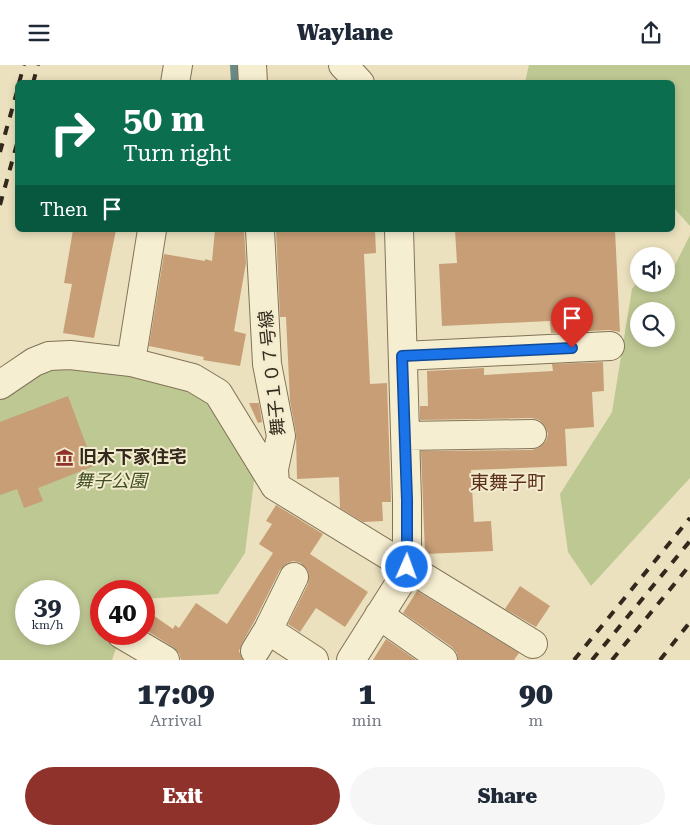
<!DOCTYPE html>
<meta charset="utf-8">
<style>
body{margin:0;font-family:"Roboto Serif","Noto Sans JP",serif;background:#f6f6f7;color:#1f2937;height:100vh;display:flex;flex-direction:column;font-size:19px;white-space:nowrap}
*{box-sizing:border-box;margin:0}
p{font-size:16px;color:#747a83}
.icon{flex:none;width:28px;height:28px;fill:none;stroke:currentColor;stroke-width:2;stroke-linecap:round;stroke-linejoin:round}
.map{position:relative;height:595px;overflow:hidden}
.sheet{display:flex;flex-direction:column;background:#fff;flex:1}
.sheet>*{flex:none}
.banner{position:absolute;left:15px;top:15px;width:660px;height:152px;border-radius:8px;box-shadow:0 2px 8px #0003;background:#0b6e4f;color:#fff;overflow:hidden}
.fabs{position:absolute;left:630px;top:182px;display:grid;gap:10px}
.fabs a{display:grid;place-items:center;width:45px;height:45px;border-radius:50%;background:#fff;box-shadow:0 2px 8px #0003;font-size:25px}
.speed{position:absolute;left:15px;top:515px;display:flex;gap:10px;font-size:25px;font-weight:700;text-align:center}
.speed>*{display:grid;place-content:center;width:65px;height:65px;border-radius:50%;background:#fff;box-shadow:0 2px 8px #0003;line-height:1}
.speed small{font-size:12px;font-weight:400}
.speed .limit{border:8px solid #d22;background:#fff;color:#111}
.pin{position:absolute;display:grid;place-items:center;width:42px;height:42px;color:#fff;margin:-51px -21px;border-radius:50% 50% 50% 0;rotate:-45deg;box-shadow:0 0 5px #0007}
.pin .icon{rotate:45deg}
.me{position:absolute;width:55px;margin:-28px;rotate:2deg;stroke-linejoin:round;filter:drop-shadow(0 0 4px #0008)}
.turn{display:flex;align-items:center;gap:18px;height:105px;padding:0 25px;font-size:22px}
.turn .icon{width:65px;height:65px;stroke-width:2.5}
.turn b{display:block;font-size:35px;line-height:42px}
.then{display:flex;align-items:center;height:48px;padding:0 25px;background:#0003;gap:10px;font-size:19px}
.eta{display:flex;justify-content:space-evenly;align-items:center;height:85px;text-align:center}
.eta b{font-size:30px;font-weight:800;line-height:35px}
.cta{display:flex;gap:10px;margin-top:auto;padding:10px 25px}
.cta a{flex:1;height:58px;border-radius:30px;background:#8e322b;color:#fff;font-size:20px;font-weight:800;line-height:58px;text-align:center}
.cta a+a{background:#f6f6f7;color:#1f2937}
header{display:flex;justify-content:space-between;align-items:center;height:65px;padding:0 25px;background:#fff;font-size:22px;font-weight:800}
.map>svg:first-child{display:block}
</style>
<header><svg class="icon" aria-label="menu" viewBox="0 0 24 24"><path d="M4 6h16M4 12h16M4 18h16"/></svg>Waylane<svg class="icon" aria-label="share" viewBox="0 0 24 24"><path d="M12 15V3M7 8l5-5 5 5M5 13v7h14v-7"/></svg></header>
<div class="map">
<svg width="690" height="595" viewBox="0 0 690 595">
<rect width="100%" height="100%" fill="#ebe1be"/>
<!-- green -->
<path fill="#bec893" fill-rule="evenodd" d="M 529,0 L 690,0 L 690,161 L 673,142 L 672,18 L 525,17 Z
M 690,170 L 690,413 L 591,521 L 568,487 L 560,429 L 612,347 L 632,224 L 639,215 L 639,219 L 666,219 L 666,213 L 669,212 ZM 639,246 L 666,246 L 666,274 L 639,274 Z
M 56,299 L 176,315 L 211,335 L 255,408 L 245,488 L 218,529 L 144,534 L 144,526 L 101,526 L 101,569 L 121,569 L 112,595 L 0,595 L 0,327 ZM 26,526 L 69,526 L 69,569 L 26,569 Z"/>
<g fill="none" stroke-linecap="round" stroke-linejoin="round">
<!-- stream -->
<path stroke="#6a8a84" stroke-width="8" d="M 234,0 L 235,18"/>
</g>
<!-- building -->
<path fill="#c79e76" d="M 73,165 L 116,165 L 94,273 L 63,268 L 72,219 L 64,218 Z
M 215,165 L 244,165 L 246,198 L 234,266 L 246,269 L 240,301 L 203,295 L 204,292 L 149,281 L 164,189 L 205,196 L 205,194 L 212,196 Z
M 276,165 L 375,165 L 376,188 L 364,189 L 370,319 L 387,318 L 391,437 L 382,437 L 383,456 L 363,457 L 340,443 L 339,412 L 297,414 L 296,368 L 290,336 L 286,252 L 280,252 Z
M 455,165 L 615,165 L 620,267 L 609,265 L 551,268 L 550,256 L 442,261 L 439,199 L 457,198 Z
M 603,297 L 604,326 L 592,327 L 594,362 L 565,364 L 567,401 L 471,405 L 474,457 L 491,456 L 493,486 L 425,489 L 421,386 L 532,385 L 540,382 L 546,376 L 548,369 L 545,361 L 539,355 L 532,353 L 420,355 L 420,341 L 428,341 L 427,306 L 484,303 L 484,310 L 553,306 L 552,299 Z
M 68,331 L 94,401 L 38,423 L 43,436 L 24,443 L 17,424 L 0,430 L 0,357 Z
M 249,338 L 259,338 L 262,357 L 258,358 Z
M 276,440 L 323,469 L 310,489 L 368,527 L 345,562 L 316,543 L 300,567 L 288,559 L 308,519 L 309,510 L 307,504 L 301,498 L 293,496 L 286,499 L 280,505 L 254,557 L 242,578 L 239,586 L 243,595 L 181,595 L 179,588 L 173,582 L 144,564 L 144,544 L 173,564 L 175,560 L 179,563 L 196,538 L 227,559 L 273,488 L 259,479 L 272,459 L 266,456 Z
M 520,521 L 550,541 L 536,562 L 505,544 Z
M 417,526 L 519,588 L 514,595 L 458,595 L 457,588 L 452,582 L 403,548 Z
M 386,574 L 416,595 L 373,595 Z"/>
<g fill="none" stroke-linecap="round" stroke-linejoin="round">
<defs>
<path id="minor" d="M 252,0 L 253,18
M 343,0 L 360,18
M 175,18 L 178,0
M 260,165 L 267,299 L 281,371 L 274,404 L 275,421
M 403,291 L 610,281
M 131,297 L 152,165
M 0,320 L 34,297 L 49,291 L 70,290 L 131,297 L 193,313 L 218,328 L 275,421 L 533,579
M 405,371 L 532,369
M 379,550 L 443,595
M 268,565 L 314,595
M 121,569 L 165,595
M 255,586 L 268,565 L 294,512
M 351,595 L 403,513 L 407,502 L 407,435 L 399,165"/>
</defs>
<!-- minor casing -->
<use href="#minor" stroke="#827258" stroke-width="30"/>
<!-- minor -->
<use href="#minor" stroke="#f6eed1" stroke-width="28"/>
<!-- rail -->
<path stroke="#32281c" stroke-width="4" stroke-dasharray="9 9" stroke-linecap="butt" d="M 19,18 L 24,0
M 33,18 L 38,0
M 0,87 L 18,23
M 0,140 L 18,75
M 574,595 L 690,453
M 592,595 L 690,476
M 612,595 L 690,500
M 660,595 L 690,557"/>
</g>
<g fill="none" stroke-linecap="round" stroke-linejoin="round">
<defs>
<path id="route" d="M 407,502 L 407,435 L 402,291 L 572,283"/>
</defs>
<!-- route casing -->
<use href="#route" stroke="#114b97" stroke-width="12"/>
<!-- route -->
<use href="#route" stroke="#1a73e8" stroke-width="9"/>
</g>
<!-- icons -->
<defs>
<symbol id="museum-bare" viewBox="-9 -9 18 18"><path d="M0-6L6-3V-2H-6V-3ZM-5-1h2V3h-2ZM-1-1h2V3h-2ZM3-1h2V3H3ZM-6 4H6V6H-6Z" fill="#8e322b" stroke="#f3ebcd" stroke-width="2.5" paint-order="stroke"/></symbol>
</defs>
<g fill-rule="evenodd">
<use href="#museum-bare" x="52" y="380" width="25" height="25"/>
</g>
<g text-anchor="middle" stroke-width="4" stroke-linejoin="round" paint-order="stroke">
<!-- street labels -->
<g font-size="18" fill="#32281c" stroke="#f3ebcd">
<text transform="translate(272 308) rotate(-96)" y="6">舞子１０７号線</text>
</g>
<!-- poi labels -->
<g font-size="18" font-weight="bold" fill="#32281c" stroke="#f3ebcd" text-anchor="start">
<text x="79" y="398">旧木下家住宅</text>
</g>
<!-- park labels -->
<g font-size="18" font-style="italic" fill="#404e23" stroke="#f3ebcd">
<text x="111" y="422">舞子公園</text>
</g>
<!-- neighbourhood labels -->
<g font-size="19" fill="#5d301e" stroke="#f3ebcd">
<text x="508" y="424">東舞子町</text>
</g>
</g>
</svg>
<div class="fabs">
<a><svg class="icon" aria-label="sound" viewBox="0 0 24 24"><path d="M4 9h4l5-4v14l-5-4H4zM17 9q2 3 0 6"/></svg></a>
<a><svg class="icon" aria-label="search" viewBox="0 0 24 24"><circle cx="10" cy="10" r="6"/><path d="M15 15l6 6"/></svg></a>
</div>
<div class="speed"><div>39<small>km/h</small></div><div class="limit">40</div></div>
<div class="pin" style="left:572px;top:283px;background:#d93025"><svg class="icon" aria-label="arrive" viewBox="0 0 24 24"><path d="M6 21V4h12l-3 4 3 4H6"/></svg></div>
<svg class="me" style="left:407px;top:502px" viewBox="-20 -20 40 40"><circle r="17" fill="#1a73e8" stroke="#fff" stroke-width="3"/><path d="M0-11L8 9 0 5-8 9z" fill="#fff"/></svg>
<div class="banner">
<div class="turn"><svg class="icon" aria-label="right" viewBox="0 0 24 24"><path d="M7 20v-9h11M14 6l5 5-5 5"/></svg><div><b>50 m</b>Turn right</div></div>
<div class="then">Then<svg class="icon" aria-label="arrive" viewBox="0 0 24 24"><path d="M6 21V4h12l-3 4 3 4H6"/></svg></div>
</div>
</div>
<section class="sheet">
<div class="eta">
<div><b>17:09</b><p>Arrival</p></div>
<div><b>1</b><p>min</p></div>
<div><b>90</b><p>m</p></div>
</div>
<div class="cta"><a>Exit</a><a>Share</a></div>
</section>
